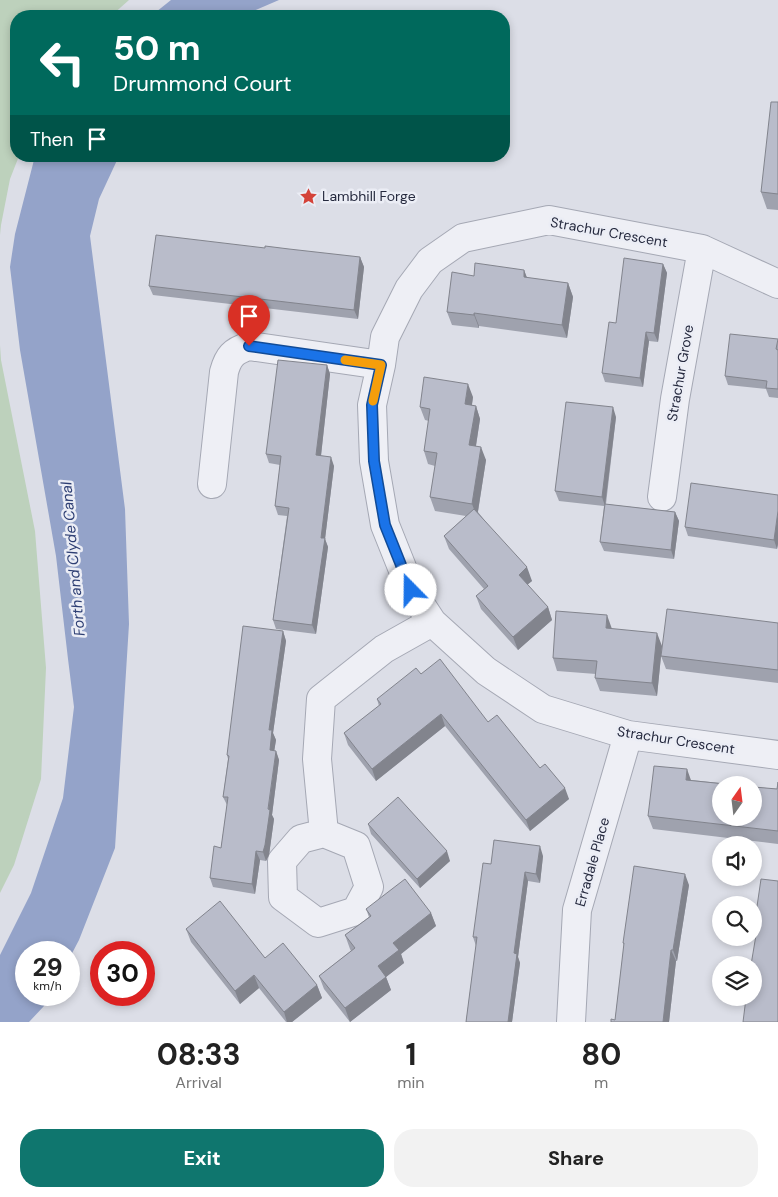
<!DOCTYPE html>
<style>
body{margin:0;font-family:"DM Sans",sans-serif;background:#f2f2f2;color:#222;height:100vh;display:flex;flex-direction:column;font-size:19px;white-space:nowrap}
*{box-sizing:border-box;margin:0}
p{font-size:16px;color:#767676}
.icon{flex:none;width:28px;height:28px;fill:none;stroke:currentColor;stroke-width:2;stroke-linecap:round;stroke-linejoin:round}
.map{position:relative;height:1022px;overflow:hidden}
.sheet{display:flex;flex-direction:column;background:#fff;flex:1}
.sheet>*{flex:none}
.top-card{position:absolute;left:10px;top:10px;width:500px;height:152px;border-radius:20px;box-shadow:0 2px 8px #0003;background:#00695c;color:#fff;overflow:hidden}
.needle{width:32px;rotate:14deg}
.tools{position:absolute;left:712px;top:776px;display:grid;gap:10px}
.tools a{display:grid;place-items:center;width:50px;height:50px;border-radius:50%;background:#fff;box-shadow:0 2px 8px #0003;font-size:25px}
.speed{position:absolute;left:15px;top:941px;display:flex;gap:10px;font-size:25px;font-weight:700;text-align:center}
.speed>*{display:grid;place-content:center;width:65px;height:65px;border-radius:50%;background:#fff;box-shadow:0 2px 8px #0003;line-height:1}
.speed small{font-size:12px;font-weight:400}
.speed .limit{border:8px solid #d22;background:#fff;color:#111}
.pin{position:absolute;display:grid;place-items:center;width:42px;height:42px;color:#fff;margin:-51px -21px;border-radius:50% 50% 50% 0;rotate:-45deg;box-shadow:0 0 5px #0007}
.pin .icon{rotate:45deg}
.me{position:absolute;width:55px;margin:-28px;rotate:338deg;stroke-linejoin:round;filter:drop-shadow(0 0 4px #0008)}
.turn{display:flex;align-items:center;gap:18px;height:105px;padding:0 20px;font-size:22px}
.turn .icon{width:65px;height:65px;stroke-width:2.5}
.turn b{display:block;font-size:35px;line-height:42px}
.then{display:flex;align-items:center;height:48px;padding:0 20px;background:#0003;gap:10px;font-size:19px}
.eta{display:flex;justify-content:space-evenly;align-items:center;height:85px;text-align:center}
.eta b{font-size:30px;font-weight:700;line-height:35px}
.primary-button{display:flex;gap:10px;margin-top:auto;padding:10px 20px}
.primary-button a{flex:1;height:58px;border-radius:20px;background:#0f766e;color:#fff;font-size:20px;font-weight:700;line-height:58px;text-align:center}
.primary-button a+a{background:#f2f2f2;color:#222}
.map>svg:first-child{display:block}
</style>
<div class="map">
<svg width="778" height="1022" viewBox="0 0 778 1022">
<rect width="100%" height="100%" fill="#dcdee7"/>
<!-- green -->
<path fill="#bdd1bc" d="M 0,0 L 129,0 L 111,16 L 16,16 L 16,156 L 19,156 L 10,179 L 1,225 L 0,235 Z
M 0,345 L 1,360 L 35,531 L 46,668 L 41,779 L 14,865 L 0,893 Z"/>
<!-- water -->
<path fill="#94a3c9" d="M 171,0 L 279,0 L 242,16 L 151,16 Z
M 35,156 L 119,156 L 99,199 L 90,236 L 125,509 L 129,624 L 115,848 L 79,940 L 69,959 L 69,952 L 26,952 L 26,995 L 50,995 L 44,1006 L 29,1022 L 0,1022 L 0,955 L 31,893 L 63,798 L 74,707 L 68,659 L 56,556 L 20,350 L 10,267 L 15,234 Z"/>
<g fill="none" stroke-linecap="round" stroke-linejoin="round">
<defs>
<path id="street" d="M 778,284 L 702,249 L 549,220 L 463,238 L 430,261 L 409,289 L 385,337 L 381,365 L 372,405 L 374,461 L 385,525 L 411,590 L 432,622 L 486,671 L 543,709 L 628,735 L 778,755
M 212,484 L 224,372 C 228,357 233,351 249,346 L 381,365
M 662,497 L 675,399 L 702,249
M 324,833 L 356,846 L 369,887 L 356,911 L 318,923 L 283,897 L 282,861 L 301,839 Z
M 324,833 L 317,759 L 321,699 L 384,649 L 432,622
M 571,1022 L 577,910 L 628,735"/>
</defs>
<!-- street casing -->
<use href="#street" stroke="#a5a8b4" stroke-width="30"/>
<!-- street -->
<use href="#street" stroke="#eeeff5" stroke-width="28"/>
</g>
<!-- wall -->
<path fill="#9fa2ae" d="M 778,102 L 778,210 L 767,209 L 761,192 Z
M 360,257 L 364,267 L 358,319 L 153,295 L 149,286 Z
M 663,264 L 667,273 L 658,342 L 649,341 L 643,387 L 605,382 L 602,373 L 616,323 Z
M 524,270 L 527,278 L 568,283 L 573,297 L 567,338 L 479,326 L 479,328 L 452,325 L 447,312 L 474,276 Z
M 778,339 L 778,398 L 769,397 L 766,389 L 728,385 L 725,376 Z
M 327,365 L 330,374 L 321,456 L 334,466 L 325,539 L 328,547 L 316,634 L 276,629 L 273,620 L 287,516 L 278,515 L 275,506 L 280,465 L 269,463 L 266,454 Z
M 473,397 L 472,405 L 476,406 L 480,419 L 476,446 L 486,460 L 478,512 L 532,581 L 527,585 L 548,607 L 552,620 L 518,650 L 481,609 L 476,596 L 484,589 L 449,549 L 444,536 L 466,516 L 435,511 L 430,497 L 435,466 L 428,464 L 424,451 L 429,421 L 425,420 L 420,407 Z
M 616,417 L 606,504 L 675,512 L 679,521 L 674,559 L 604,551 L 600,542 L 604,506 L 559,501 L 555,491 Z
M 778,495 L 778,544 L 777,549 L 688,536 L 685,527 Z
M 778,623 L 778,683 L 666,669 L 661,656 Z
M 612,629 L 662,646 L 657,696 L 600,691 L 595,678 L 596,674 L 557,671 L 553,658 Z
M 283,631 L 286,641 L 273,733 L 276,740 L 274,751 L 276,751 L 279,760 L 272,815 L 274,819 L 269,855 L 266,861 L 260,860 L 255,894 L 213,887 L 210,878 L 221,848 L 227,805 L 223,797 L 228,759 L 227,755 Z
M 421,674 L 488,722 L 540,768 L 569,799 L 530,831 L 445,726 L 376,781 L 348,745 L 344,733 L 379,706 L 377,699 Z
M 691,780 L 777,789 L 778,782 L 778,844 L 653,829 L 648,816 Z
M 368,824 L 450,861 L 420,888 L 371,834 Z
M 543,856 L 540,883 L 528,881 L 518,957 L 520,963 L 512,1022 L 466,1022 L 476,946 L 473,937 L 491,864 Z
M 689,885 L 677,961 L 676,961 L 669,1022 L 611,1022 L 615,1020 L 624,945 L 623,943 Z
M 366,909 L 431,913 L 436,926 L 401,954 L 404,963 L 386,977 L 391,990 L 350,1022 L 324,989 L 319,976 L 351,951 L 350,949 L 345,935 L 369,917 Z
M 186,929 L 265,958 L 317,985 L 322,998 L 292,1022 L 286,1022 L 259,988 L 240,1004 L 191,942 Z"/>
<!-- shaded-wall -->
<path fill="#82848d" d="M 360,257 L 364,267 L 358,319 L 354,310 Z
M 663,264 L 667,273 L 658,342 L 654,333 Z
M 524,270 L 529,283 L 524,277 Z
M 568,283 L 573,297 L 567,338 L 562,325 Z
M 474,313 L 479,326 L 479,328 L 474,315 Z
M 646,332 L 649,341 L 643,387 L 640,378 Z
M 327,365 L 330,374 L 320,464 L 316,455 Z
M 468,384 L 473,397 L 470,417 L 465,404 Z
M 476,406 L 480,419 L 474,458 L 469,445 Z
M 613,407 L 616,417 L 605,506 L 602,497 Z
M 481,447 L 486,460 L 477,517 L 472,504 Z
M 331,457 L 334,466 L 325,539 L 328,547 L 316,634 L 312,625 L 321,538 Z
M 778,511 L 778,544 L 777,549 L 774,540 Z
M 675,512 L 679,521 L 674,559 L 671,550 Z
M 527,567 L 532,581 L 523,588 L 519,575 Z
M 548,607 L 552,620 L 518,650 L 513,637 Z
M 607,615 L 612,629 L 611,642 L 606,628 Z
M 283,631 L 286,641 L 273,733 L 276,740 L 273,759 L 270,750 L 269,730 Z
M 657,633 L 662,646 L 657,696 L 652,683 Z
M 441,714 L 445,726 L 376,781 L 372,769 Z
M 276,751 L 279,760 L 272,815 L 274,819 L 269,855 L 266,861 L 263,852 Z
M 687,769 L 692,783 L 686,780 Z
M 565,788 L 569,799 L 530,831 L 526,820 Z
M 540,846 L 543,856 L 540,883 L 536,874 Z
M 256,851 L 260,860 L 255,894 L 252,884 Z
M 447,851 L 450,861 L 420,888 L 417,879 Z
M 525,872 L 528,881 L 518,957 L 520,963 L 512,1022 L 508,1022 L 514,953 Z
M 685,874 L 689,885 L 677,961 L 673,950 Z
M 431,913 L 436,926 L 401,954 L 404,963 L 386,977 L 391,990 L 350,1022 L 345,1008 L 378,966 L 393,943 Z
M 671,950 L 676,961 L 669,1022 L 663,1022 Z
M 254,975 L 259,988 L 240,1004 L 235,991 Z
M 317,985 L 322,998 L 292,1022 L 287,1022 L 284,1012 Z"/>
<!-- building -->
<path fill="#b9bcca" stroke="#82848d" d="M 771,102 L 778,102 L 778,194 L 761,192 Z
M 156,235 L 265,248 L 265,246 L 289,249 L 360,257 L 354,310 L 149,286 Z
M 624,258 L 663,264 L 654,333 L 646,332 L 640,378 L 602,373 L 609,322 L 616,323 Z
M 475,263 L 524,270 L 524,277 L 568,283 L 562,325 L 474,313 L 474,315 L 447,312 L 452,272 L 474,276 Z
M 730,334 L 778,339 L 776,349 L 778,350 L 778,389 L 766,388 L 767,381 L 725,376 Z
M 278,360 L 327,365 L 316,455 L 331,457 L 321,538 L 325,538 L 312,625 L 273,620 L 289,508 L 275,506 L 281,456 L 266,454 Z
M 424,377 L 468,384 L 465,404 L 476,406 L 469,445 L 481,447 L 472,504 L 430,497 L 437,453 L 424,451 L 430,409 L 420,407 Z
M 566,402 L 613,407 L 602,497 L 555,491 Z
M 691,483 L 778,495 L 778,511 L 774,540 L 685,527 Z
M 605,504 L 675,512 L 671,550 L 600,542 Z
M 474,509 L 527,567 L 519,575 L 548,607 L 513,637 L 476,596 L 488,586 L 444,536 Z
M 667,609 L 778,623 L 778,670 L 661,656 Z
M 556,611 L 607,615 L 606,628 L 657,633 L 652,683 L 595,678 L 597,661 L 553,658 Z
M 243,626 L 283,631 L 269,730 L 272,730 L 270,750 L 276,751 L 268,809 L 270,810 L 265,845 L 263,852 L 256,851 L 252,884 L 210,878 L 214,846 L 221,848 L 228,797 L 223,797 L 229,756 L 227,755 Z
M 440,659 L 488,722 L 497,715 L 540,768 L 545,764 L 565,788 L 526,820 L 441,714 L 372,769 L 344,733 L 381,704 L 377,699 L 416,668 L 421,674 Z
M 654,766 L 687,769 L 686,780 L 735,785 L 721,785 L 721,818 L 754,818 L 754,787 L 777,789 L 778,782 L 778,831 L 648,816 Z
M 398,797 L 447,851 L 417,879 L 368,824 Z
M 494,840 L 540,846 L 536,874 L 525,872 L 514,953 L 517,954 L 508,1022 L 466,1022 L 477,937 L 473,937 L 483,863 L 491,864 Z
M 634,866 L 685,874 L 673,950 L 671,950 L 663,1022 L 611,1022 L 611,1019 L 615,1020 L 624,943 L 623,943 Z
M 405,879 L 431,913 L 393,943 L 399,950 L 378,966 L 386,977 L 345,1008 L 319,976 L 355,948 L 345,935 L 371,916 L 366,909 Z
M 761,879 L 778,881 L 778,1022 L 743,1022 L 746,998 L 754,998 L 754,965 L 751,965 L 757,929 L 754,928 L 754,927 Z
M 220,901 L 265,958 L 283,943 L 317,985 L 284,1012 L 254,975 L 235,991 L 186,929 Z"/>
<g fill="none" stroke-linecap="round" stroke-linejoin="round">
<defs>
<path id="route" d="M 249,346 L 381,365 L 372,405 L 374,461 L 385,525 L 411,590"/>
</defs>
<!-- route casing -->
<use href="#route" stroke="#114b97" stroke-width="12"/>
<!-- route -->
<use href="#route" stroke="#1a73e8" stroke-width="9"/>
<!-- slow -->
<path stroke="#f59e0b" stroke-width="9" d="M 345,360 L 381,365 L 373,401"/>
</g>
<!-- icons -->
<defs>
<symbol id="sight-bare" viewBox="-9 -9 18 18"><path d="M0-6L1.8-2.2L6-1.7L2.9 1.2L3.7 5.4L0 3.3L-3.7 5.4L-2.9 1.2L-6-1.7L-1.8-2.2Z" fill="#d44239" stroke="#ebedf5" stroke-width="2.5" paint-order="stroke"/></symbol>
</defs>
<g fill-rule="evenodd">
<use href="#sight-bare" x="296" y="184" width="25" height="25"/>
</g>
<g text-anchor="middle" stroke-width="5" stroke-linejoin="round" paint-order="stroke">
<!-- poi labels -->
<g font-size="14" fill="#25293e" stroke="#ebedf5" text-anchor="start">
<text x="322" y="201">Lambhill Forge</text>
</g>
<!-- street labels -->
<g font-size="14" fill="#25293e" stroke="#ebedf5">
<text transform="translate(609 232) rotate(10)" y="5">Strachur Crescent</text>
<text transform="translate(680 373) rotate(-80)" y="5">Strachur Grove</text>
<text transform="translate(676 740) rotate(9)" y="5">Strachur Crescent</text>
<text transform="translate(592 862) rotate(-74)" y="5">Erradale Place</text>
</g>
<!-- water labels -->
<g font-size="15" font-style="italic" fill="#2d3e73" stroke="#ebedf5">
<text transform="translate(73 559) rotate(-95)" y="5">Forth and Clyde Canal</text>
</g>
</g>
</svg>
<div class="tools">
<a><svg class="needle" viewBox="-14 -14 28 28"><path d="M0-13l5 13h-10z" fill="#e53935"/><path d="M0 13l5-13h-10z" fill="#767676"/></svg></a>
<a><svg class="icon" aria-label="sound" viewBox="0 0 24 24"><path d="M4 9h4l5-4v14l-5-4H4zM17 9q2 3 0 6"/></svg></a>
<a><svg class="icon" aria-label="search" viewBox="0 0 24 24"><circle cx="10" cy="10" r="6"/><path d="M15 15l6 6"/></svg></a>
<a><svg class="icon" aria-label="layers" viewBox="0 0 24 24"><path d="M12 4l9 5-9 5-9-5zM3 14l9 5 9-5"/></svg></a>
</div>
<div class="speed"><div>29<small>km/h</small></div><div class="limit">30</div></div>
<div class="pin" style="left:249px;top:346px;background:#d93025"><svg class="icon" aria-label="arrive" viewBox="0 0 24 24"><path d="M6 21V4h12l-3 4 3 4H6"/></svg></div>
<svg class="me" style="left:411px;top:590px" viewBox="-20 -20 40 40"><circle r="19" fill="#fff"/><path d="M0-13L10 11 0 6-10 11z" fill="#1a73e8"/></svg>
<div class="top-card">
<div class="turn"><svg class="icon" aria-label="left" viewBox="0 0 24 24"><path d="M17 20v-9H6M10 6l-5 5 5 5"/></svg><div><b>50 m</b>Drummond Court</div></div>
<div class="then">Then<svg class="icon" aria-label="arrive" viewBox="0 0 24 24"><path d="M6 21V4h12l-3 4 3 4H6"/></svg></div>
</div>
</div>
<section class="sheet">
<div class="eta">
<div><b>08:33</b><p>Arrival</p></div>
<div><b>1</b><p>min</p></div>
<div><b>80</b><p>m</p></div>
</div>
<div class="primary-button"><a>Exit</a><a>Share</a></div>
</section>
